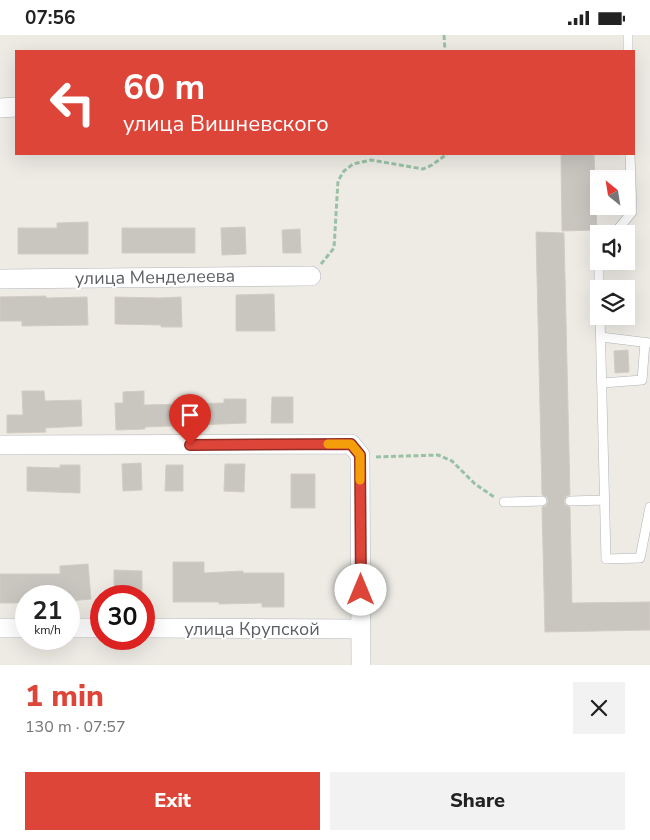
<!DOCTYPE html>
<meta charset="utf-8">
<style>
body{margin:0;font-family:"Nunito Sans",sans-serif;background:#f2f2f2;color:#222;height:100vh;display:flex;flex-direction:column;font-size:19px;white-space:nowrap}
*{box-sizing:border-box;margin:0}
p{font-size:16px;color:#767676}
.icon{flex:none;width:28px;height:28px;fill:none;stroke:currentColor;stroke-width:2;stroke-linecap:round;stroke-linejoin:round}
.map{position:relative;height:630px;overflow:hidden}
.sheet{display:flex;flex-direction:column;background:#fff;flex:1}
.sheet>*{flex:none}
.top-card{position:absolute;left:15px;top:15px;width:620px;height:105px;border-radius:0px;box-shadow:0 5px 20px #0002;background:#de4539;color:#fff;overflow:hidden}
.needle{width:32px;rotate:330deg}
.controls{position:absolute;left:590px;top:135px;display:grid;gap:10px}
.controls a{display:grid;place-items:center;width:45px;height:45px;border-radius:0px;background:#fff;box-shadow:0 5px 20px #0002;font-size:25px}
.speed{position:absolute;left:15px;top:550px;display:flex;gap:10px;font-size:25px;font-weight:700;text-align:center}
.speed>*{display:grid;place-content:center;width:65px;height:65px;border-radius:50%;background:#fff;box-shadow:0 5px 20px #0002;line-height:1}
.speed small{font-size:12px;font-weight:400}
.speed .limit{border:8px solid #d22;background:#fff;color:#111}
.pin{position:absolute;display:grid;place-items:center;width:42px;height:42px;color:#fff;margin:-51px -21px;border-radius:50% 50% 50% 0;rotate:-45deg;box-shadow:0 0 5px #0007}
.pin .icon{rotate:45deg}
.me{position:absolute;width:55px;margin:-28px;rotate:0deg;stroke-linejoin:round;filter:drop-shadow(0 0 4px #0008)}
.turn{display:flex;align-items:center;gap:18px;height:105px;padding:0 25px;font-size:22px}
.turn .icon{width:65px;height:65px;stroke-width:2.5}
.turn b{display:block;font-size:35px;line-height:42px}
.round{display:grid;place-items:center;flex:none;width:52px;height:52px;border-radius:0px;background:#f2f2f2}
.headline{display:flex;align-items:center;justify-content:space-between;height:85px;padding:0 25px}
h1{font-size:30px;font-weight:800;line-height:38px;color:#de4539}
.button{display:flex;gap:10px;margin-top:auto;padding:10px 25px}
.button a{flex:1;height:58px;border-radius:0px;background:#de4539;color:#fff;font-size:20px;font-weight:800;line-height:58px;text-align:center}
.button a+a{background:#f2f2f2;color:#222}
.status{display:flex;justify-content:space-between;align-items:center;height:35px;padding:0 25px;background:#fff;direction:ltr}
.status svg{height:14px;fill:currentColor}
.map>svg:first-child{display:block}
</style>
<div class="status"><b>07:56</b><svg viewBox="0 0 49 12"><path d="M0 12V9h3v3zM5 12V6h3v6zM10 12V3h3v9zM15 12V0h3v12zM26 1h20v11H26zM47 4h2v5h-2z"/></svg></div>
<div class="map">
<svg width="650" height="630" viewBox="0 0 650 630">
<rect width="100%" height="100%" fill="#edebe4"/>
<!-- building -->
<path fill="#c9c6c0" stroke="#d2cdc2" d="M 561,119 L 594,119 L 597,195 L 562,196 Z
M 88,187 L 88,219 L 18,219 L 18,193 L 57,193 L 57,188 Z
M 245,192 L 246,219 L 222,220 L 221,193 Z
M 122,193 L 195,193 L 195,218 L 122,218 Z
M 300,194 L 301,218 L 283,218 L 282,195 Z
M 536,197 L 564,198 L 570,460 L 566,461 L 564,466 L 565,470 L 570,472 L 572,568 L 650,567 L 650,595 L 545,597 L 542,472 L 546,471 L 548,466 L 547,462 L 542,460 Z
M 274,259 L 275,296 L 236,296 L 236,260 Z
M 46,261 L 46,263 L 87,262 L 88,290 L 22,291 L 22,286 L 0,286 L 0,262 Z
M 115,262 L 160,263 L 181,262 L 182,292 L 161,292 L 161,290 L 115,289 Z
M 628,315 L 629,337 L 615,338 L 614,316 Z
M 22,356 L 44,356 L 45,366 L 81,365 L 82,391 L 45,393 L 46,397 L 7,398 L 7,380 L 23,380 Z
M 144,356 L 144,370 L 224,368 L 224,364 L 246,364 L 246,388 L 145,392 L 145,394 L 116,395 L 115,368 L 123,368 L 123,357 Z
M 272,362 L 293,362 L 293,388 L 271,388 Z
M 141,428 L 142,455 L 123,456 L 122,429 Z
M 225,429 L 245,429 L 244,457 L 224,456 Z
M 60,430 L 80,430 L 80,458 L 27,456 L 27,432 L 60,433 Z
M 166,430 L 183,430 L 183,456 L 165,456 Z
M 291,439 L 315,439 L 315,473 L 291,473 Z
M 173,527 L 204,527 L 204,538 L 243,536 L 243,538 L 284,538 L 284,572 L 262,572 L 262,568 L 219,569 L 219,567 L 173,567 Z
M 88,529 L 91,564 L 69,566 L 69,561 L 26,561 L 26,568 L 0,568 L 0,539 L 60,539 L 60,531 Z
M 114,535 L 142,536 L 142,561 L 114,561 Z"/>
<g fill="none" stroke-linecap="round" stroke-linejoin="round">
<defs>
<path id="lane" d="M 628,0 L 628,16
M 614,199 L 632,177 L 630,119
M 599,219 L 599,254
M 600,281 L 606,524 L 640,523 L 650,472
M 601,302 L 650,308
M 602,348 L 642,345 L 645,307
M 570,466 L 605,465
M 504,467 L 542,466"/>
<path id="street" d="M 0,73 L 16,72
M 0,244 L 311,241
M 0,410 L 351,409 L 360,420 L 361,630
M 0,593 L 26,593
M 69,593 L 101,593
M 144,593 L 361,594"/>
</defs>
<!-- lane casing -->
<use href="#lane" stroke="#b1b4b8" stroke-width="10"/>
<!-- street casing -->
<use href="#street" stroke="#b1b4b8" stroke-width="20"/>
<!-- path -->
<path stroke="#9ac1a5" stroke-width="3" stroke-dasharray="5 2.5" stroke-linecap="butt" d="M 444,0 L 445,16
M 321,229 L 334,213 L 338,146 L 344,136 L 353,129 L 371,125 L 423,134 L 432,130 L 447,119
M 376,422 L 438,420 L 452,426 L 475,449 L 494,462"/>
<!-- lane -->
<use href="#lane" stroke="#fff" stroke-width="9"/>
<!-- street -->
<use href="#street" stroke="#fff" stroke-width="19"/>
</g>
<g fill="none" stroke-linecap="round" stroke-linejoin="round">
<defs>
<path id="route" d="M 190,410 L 351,409 L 360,420 L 361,555"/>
</defs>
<!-- route casing -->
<use href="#route" stroke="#902d25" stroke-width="12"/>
<!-- route -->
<use href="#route" stroke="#de4539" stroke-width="9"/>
<!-- slow -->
<path stroke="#f59e0b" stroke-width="9" d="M 328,409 L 351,409 L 360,420 L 360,445"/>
</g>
<g text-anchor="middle" stroke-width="4" stroke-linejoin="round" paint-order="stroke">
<!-- street labels -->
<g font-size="18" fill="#5c5f63" stroke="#fff">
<text transform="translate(155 242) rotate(-1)" y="6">улица Менделеева</text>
<text x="252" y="600">улица Крупской</text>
</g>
</g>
</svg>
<div class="controls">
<a><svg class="needle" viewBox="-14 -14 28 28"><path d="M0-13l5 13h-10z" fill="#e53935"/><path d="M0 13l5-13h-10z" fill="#767676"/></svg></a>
<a><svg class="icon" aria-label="sound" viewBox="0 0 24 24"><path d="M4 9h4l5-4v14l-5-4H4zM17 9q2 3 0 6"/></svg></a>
<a><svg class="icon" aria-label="layers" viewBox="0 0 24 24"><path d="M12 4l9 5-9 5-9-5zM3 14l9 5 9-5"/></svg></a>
</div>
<div class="speed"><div>21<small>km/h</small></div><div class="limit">30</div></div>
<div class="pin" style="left:190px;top:410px;background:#d93025"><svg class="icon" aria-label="arrive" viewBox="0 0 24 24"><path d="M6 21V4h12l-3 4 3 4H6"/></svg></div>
<svg class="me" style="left:361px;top:555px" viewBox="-20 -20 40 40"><circle r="19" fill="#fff"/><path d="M0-13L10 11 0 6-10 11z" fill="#de4539"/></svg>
<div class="top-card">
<div class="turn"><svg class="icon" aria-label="left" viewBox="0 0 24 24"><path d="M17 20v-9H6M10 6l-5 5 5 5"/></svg><div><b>60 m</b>улица Вишневского</div></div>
</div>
</div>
<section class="sheet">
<div class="headline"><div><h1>1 min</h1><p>130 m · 07:57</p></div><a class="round"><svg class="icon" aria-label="close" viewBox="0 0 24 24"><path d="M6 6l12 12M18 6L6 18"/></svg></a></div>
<div class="button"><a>Exit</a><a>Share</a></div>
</section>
